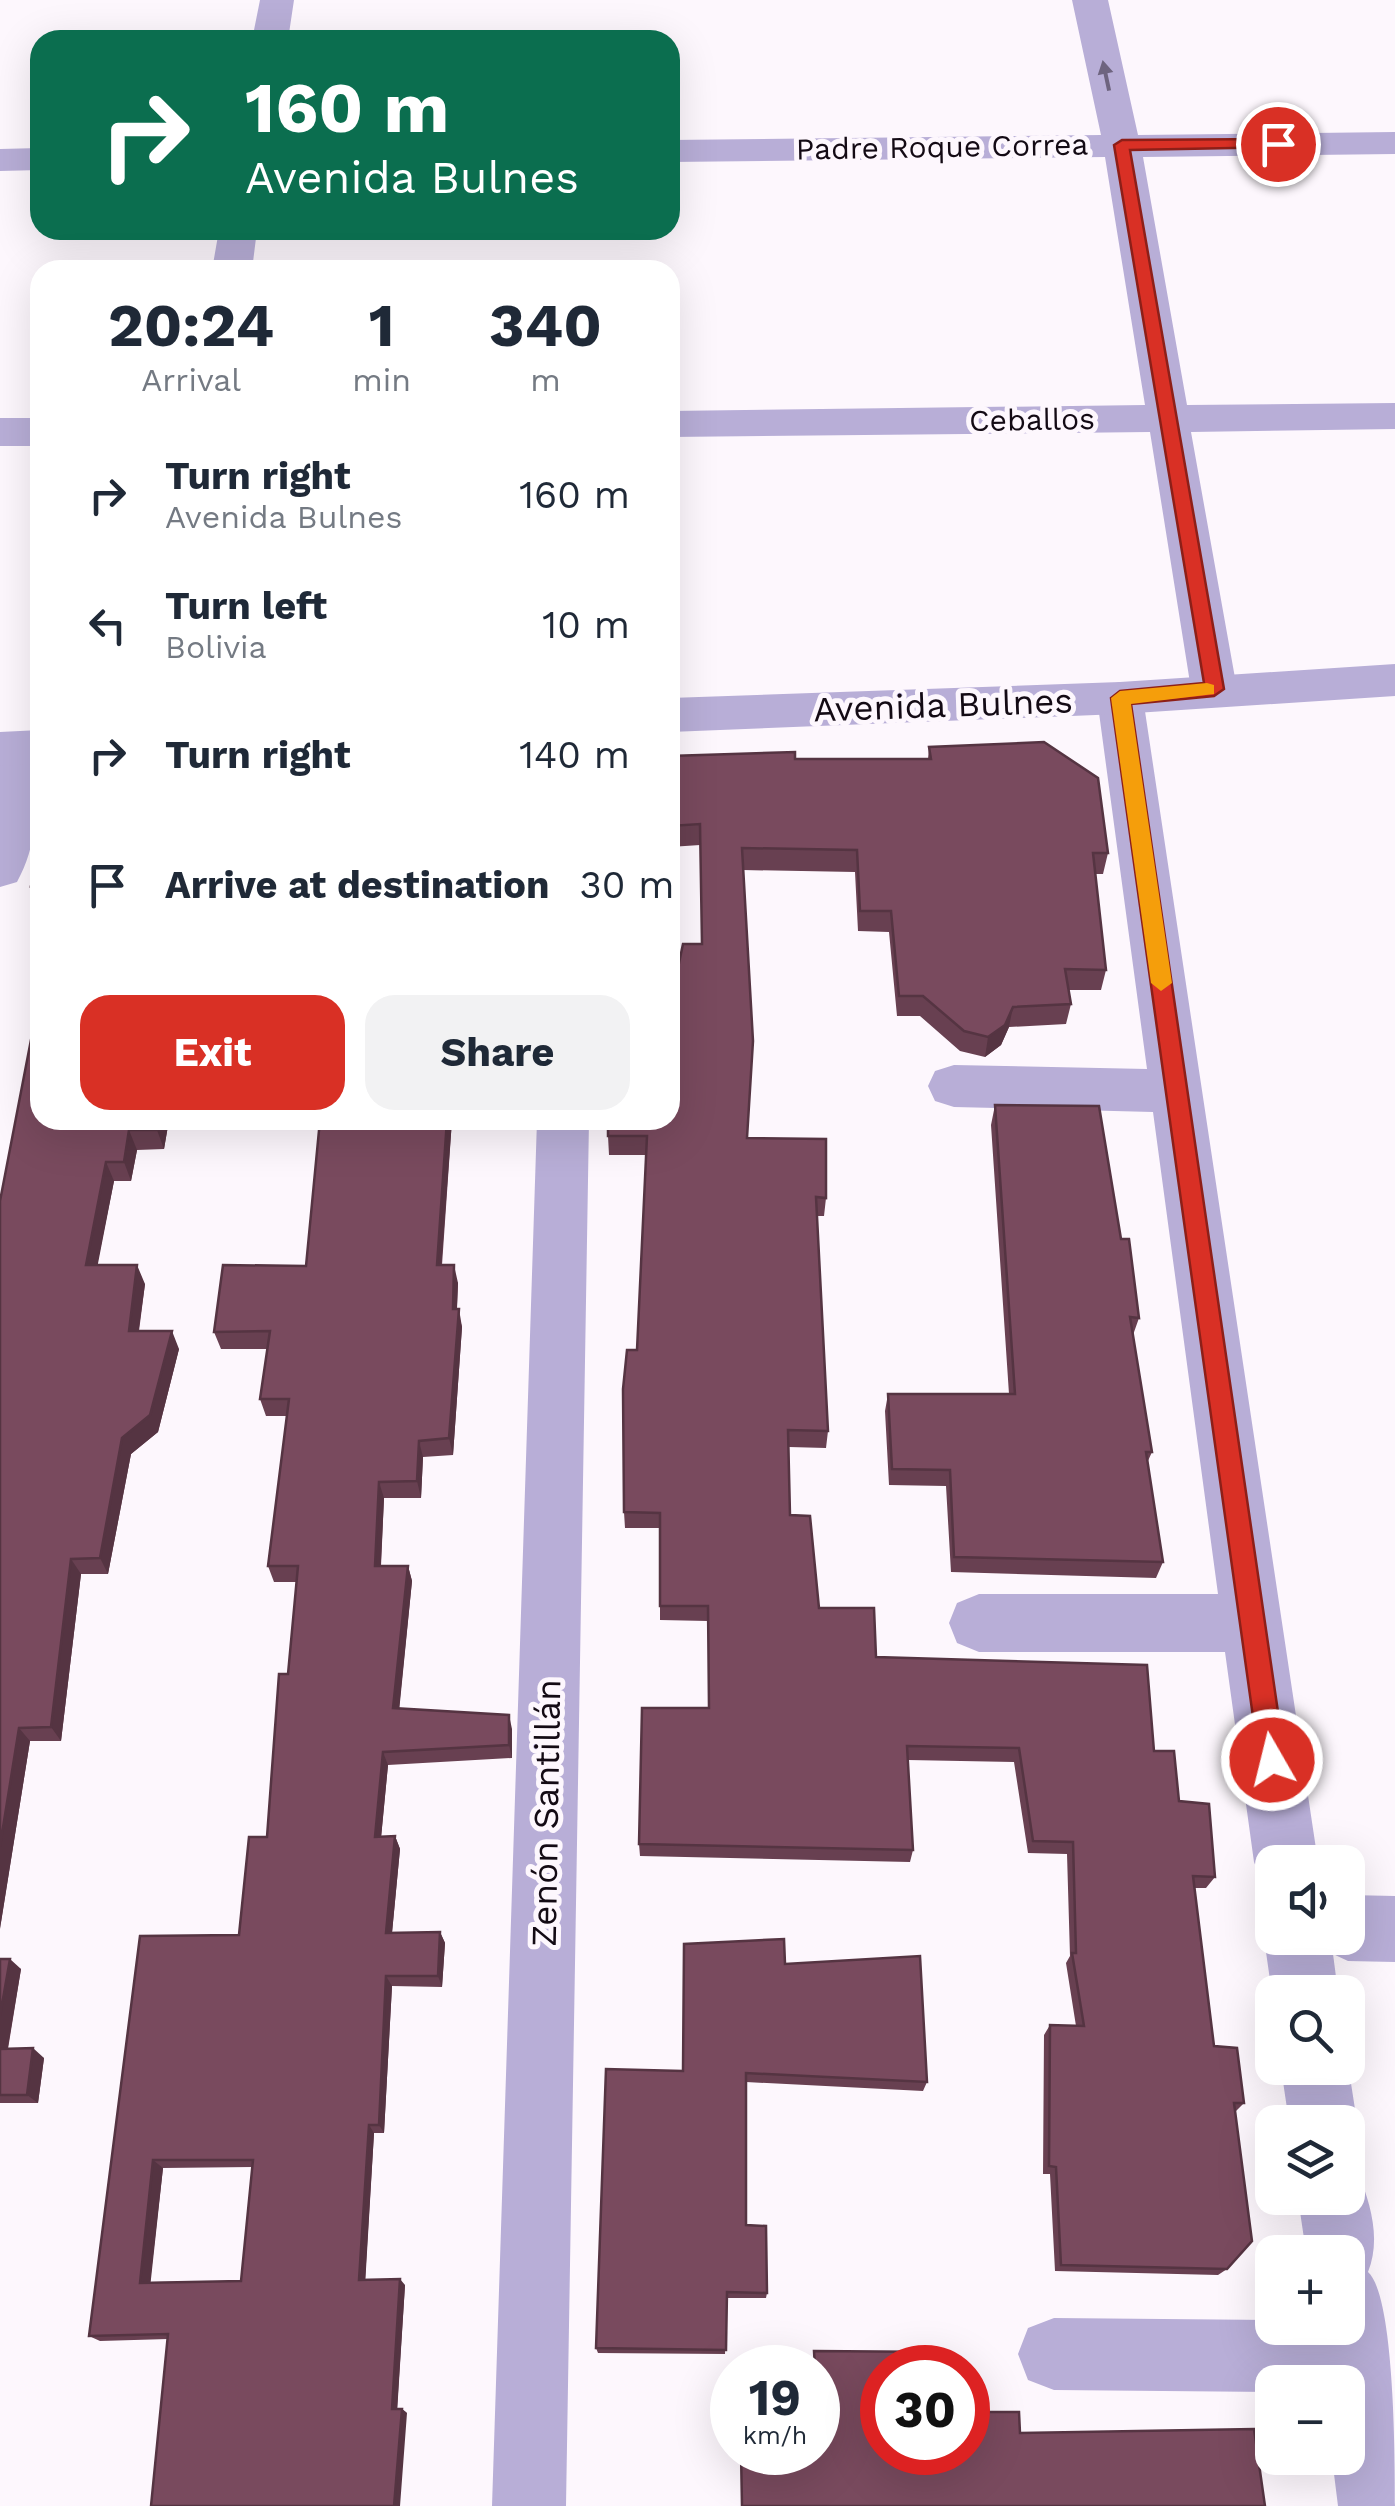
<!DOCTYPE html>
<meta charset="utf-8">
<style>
body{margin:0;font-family:"Work Sans",sans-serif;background:#f2f2f3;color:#1f2937;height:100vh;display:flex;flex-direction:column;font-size:38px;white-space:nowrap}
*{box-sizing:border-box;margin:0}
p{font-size:32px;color:#747a83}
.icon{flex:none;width:55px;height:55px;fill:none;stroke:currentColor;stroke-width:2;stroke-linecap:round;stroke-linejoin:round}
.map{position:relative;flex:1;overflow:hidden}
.drawer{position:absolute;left:30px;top:260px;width:650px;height:870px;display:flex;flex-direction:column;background:#fff;border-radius:30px;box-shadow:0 10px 40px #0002}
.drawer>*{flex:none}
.guide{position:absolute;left:30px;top:30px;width:650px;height:210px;border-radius:30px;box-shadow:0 10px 40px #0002;background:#0b6e4f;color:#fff;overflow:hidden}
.controls{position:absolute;left:1255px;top:1845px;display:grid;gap:20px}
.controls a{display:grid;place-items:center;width:110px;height:110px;border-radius:20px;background:#fff;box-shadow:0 10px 40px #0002;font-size:50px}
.speed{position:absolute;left:710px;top:2345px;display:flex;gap:20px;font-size:50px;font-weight:700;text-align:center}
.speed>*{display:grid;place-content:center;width:130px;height:130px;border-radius:50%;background:#fff;box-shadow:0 10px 40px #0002;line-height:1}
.speed small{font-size:25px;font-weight:400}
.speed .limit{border:15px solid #d22;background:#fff;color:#111}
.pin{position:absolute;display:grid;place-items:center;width:85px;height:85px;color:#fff;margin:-42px;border:5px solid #fff;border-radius:50%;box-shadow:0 2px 10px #0007}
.me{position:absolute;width:110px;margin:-55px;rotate:352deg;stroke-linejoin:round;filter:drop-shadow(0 0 8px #0008)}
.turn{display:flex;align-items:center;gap:35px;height:210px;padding:0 50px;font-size:45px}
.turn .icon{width:130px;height:130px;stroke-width:2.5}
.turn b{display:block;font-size:70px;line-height:85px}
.eta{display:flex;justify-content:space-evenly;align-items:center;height:170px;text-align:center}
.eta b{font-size:60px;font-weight:700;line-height:70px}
.primary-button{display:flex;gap:20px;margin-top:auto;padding:20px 50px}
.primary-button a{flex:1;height:115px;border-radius:30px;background:#d93025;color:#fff;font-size:40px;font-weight:700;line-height:115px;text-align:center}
.primary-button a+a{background:#f2f2f3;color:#1f2937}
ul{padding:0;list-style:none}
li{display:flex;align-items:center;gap:30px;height:130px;padding:0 50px}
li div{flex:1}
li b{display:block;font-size:38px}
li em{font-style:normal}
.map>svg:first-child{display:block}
</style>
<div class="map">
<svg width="1395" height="2506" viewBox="0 0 1395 2506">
<rect width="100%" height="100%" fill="#fdf7fd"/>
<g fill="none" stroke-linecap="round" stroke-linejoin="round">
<!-- minor -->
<path fill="#b8aed7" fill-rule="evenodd" d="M 260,0 L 294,0 L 288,40 L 252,40 Z
M 1072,0 L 1108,0 L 1138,135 L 1395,132 L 1395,154 L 1143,157 L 1187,405 L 1395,403 L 1395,429 L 1191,432 L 1237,689 L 1230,701 L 1214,705 L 1198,701 L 1191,689 L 1150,432 L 670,437 L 670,411 L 1145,405 L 1105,157 L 670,162 L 670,140 L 1101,135 Z
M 40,148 L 40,170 L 0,171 L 0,149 Z
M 219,230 L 257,230 L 252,270 L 212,270 Z
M 0,418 L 40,418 L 40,446 L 0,446 Z
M 1120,682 L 1136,686 L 1143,698 L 1318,1862 L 1272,1862 L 1272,1889 L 1263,1885 L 1254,1862 L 1225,1652 L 979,1652 L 957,1643 L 949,1623 L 957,1603 L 979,1594 L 1218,1594 L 1153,1112 L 954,1107 L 935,1101 L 928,1086 L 935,1071 L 954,1065 L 1147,1069 L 1097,698 L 1104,686 Z
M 26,731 L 40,735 C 40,783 41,839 17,882 L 0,887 L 0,759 L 9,736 Z
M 537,1120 L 589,1120 L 566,2506 L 492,2506 Z
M 1348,1895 L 1395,1896 L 1395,1962 L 1348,1961 L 1333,1954 L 1338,1992 L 1272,1994 L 1264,1938 L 1272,1918 L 1272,1938 L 1348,1938 Z
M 1348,2064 L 1357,2122 L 1348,2146 L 1348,2122 L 1289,2122 L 1281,2068 Z
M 1348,2169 L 1358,2173 C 1371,2204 1381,2240 1368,2272 C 1395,2296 1395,2462 1395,2506 L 1338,2506 L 1332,2458 L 1348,2458 L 1348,2382 L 1272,2382 L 1272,2392 L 1054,2390 L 1028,2380 L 1018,2354 L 1028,2328 L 1054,2318 L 1272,2320 L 1272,2328 L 1348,2328 L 1348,2252 L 1306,2252 L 1298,2198 L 1348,2198 Z"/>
<!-- tertiary -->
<path fill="#b8aed7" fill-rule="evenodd" d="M 1395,664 L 1395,696 L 1120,714 L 670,732 L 670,698 L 1120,682 Z
M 40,730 L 40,764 L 0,766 L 0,732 Z"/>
</g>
<!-- wall -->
<path fill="#684051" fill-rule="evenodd" d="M 929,747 L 1108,853 L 1103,874 L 1095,874 L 1106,970 L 1101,990 L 1069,990 L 1071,1004 L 1066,1024 L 1009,1027 L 1001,1045 L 985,1057 L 960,1051 L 920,1016 L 897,1016 L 889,932 L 858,931 L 855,872 L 743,870 L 748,1138 L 826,1198 L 824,1216 L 817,1216 L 828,1431 L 826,1448 L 789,1447 L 790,1515 L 819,1608 L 876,1657 L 1154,1751 L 1215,1877 L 1206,1888 L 1195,1888 L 1214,2046 L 1244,2103 L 1235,2112 L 1227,2269 L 1218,2275 L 1055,2271 L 1050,2174 L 1043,2174 L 1044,2035 L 1050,2025 L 1076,2026 L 1066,1963 L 1070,1956 L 1067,1854 L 1028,1853 L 1014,1762 L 908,1760 L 913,1850 L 910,1862 L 640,1856 L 639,1844 L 709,1708 L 708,1621 L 660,1620 L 660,1528 L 625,1528 L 624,1512 L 637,1350 L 646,1155 L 609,1155 L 608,1136 L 679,963 L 702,944 L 700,845 L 670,847 L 670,756 L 795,759 L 928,759 Z
M 40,836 L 40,906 L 39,906 L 31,886 Z
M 995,1105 L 1121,1239 L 1139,1318 L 1133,1335 L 1152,1452 L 1147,1463 L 1163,1562 L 1156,1578 L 951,1572 L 946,1486 L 889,1485 L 885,1411 L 888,1394 L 1009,1394 L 991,1125 Z
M 40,1120 L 169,1120 L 164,1149 L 137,1150 L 131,1181 L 114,1181 L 97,1265 L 145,1284 L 139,1331 L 179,1349 L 158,1432 L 131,1454 L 108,1574 L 81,1574 L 61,1741 L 30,1741 L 0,1928 Z
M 452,1120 L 442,1265 L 458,1283 L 457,1309 L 462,1327 L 453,1455 L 423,1457 L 421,1498 L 384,1498 L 381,1566 L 408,1566 L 412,1581 L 399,1708 L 512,1729 L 512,1758 L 388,1765 L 381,1837 L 395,1836 L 400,1849 L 392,1933 L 440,1932 L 445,1943 L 442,1987 L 392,1986 L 384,2133 L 374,2133 L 365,2280 L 405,2285 L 397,2409 L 402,2409 L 407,2413 L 168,2339 L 100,2341 L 89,2336 L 140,1936 L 239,1935 L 267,1837 L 288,1674 L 297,1582 L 274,1582 L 268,1566 L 287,1416 L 266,1416 L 260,1399 L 267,1349 L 221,1349 L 214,1332 L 306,1266 ZM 252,2167 L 241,2281 L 150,2282 L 163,2168 Z
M 0,1959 L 21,1969 L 8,2049 L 44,2058 L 38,2103 L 0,2103 Z
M 785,1964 L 927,2082 L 923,2091 L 746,2082 L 746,2225 L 767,2293 L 766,2298 L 727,2298 L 725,2354 L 598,2353 L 596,2348 L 683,2071 Z"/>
<!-- shaded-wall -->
<path fill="#553442" d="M 1013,1007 L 1009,1027 L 1001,1045 L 985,1057 L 988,1037 Z
M 158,1120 L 169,1120 L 164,1149 L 157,1130 Z
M 447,1120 L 452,1120 L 440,1283 L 437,1265 Z
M 129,1130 L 137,1150 L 131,1181 L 124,1162 Z
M 106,1162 L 114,1181 L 94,1284 L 86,1265 Z
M 137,1265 L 145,1284 L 136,1349 L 129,1331 Z
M 454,1265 L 458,1283 L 456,1327 L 453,1309 Z
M 459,1309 L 462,1327 L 453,1455 L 449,1438 Z
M 172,1331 L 179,1349 L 158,1432 L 131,1454 L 108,1574 L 100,1558 L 122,1438 Z
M 419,1441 L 423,1457 L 421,1498 L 417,1481 Z
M 379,1482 L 384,1498 L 380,1581 L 375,1566 Z
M 71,1559 L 81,1574 L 61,1741 L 51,1727 Z
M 408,1566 L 412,1581 L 398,1722 L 393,1708 Z
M 509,1715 L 512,1729 L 512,1758 L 509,1745 Z
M 19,1728 L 30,1741 L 0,1929 L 0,1846 Z
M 383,1752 L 388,1765 L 380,1849 L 375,1837 Z
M 395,1836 L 400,1849 L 391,1943 L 386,1933 Z
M 440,1932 L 445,1943 L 442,1987 L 438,1976 Z
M 10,1959 L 21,1969 L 6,2058 L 0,2054 L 0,2016 Z
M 386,1976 L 392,1986 L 384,2133 L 379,2125 Z
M 33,2048 L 44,2058 L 38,2103 L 27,2095 Z
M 369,2125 L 374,2133 L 365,2286 L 359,2280 Z
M 153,2160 L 163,2168 L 150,2288 L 140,2283 Z
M 400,2279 L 405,2285 L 397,2413 L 392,2409 Z
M 402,2409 L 407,2413 L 400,2506 L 394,2506 Z"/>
<!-- building -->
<path fill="#794a5e" stroke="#553442" stroke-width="2.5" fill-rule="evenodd" d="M 1044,742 L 1098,778 L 1108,853 L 1093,853 L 1106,970 L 1065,969 L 1071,1004 L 1013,1007 L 1005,1025 L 988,1037 L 964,1031 L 923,996 L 899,996 L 891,911 L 860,911 L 857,850 L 742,848 L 753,1041 L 747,1138 L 826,1139 L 826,1198 L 816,1197 L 828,1431 L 788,1430 L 790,1515 L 810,1516 L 819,1608 L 874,1608 L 876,1657 L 1147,1665 L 1154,1751 L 1174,1751 L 1179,1801 L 1209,1804 L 1215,1877 L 1193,1876 L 1214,2046 L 1237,2048 L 1244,2103 L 1234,2103 L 1252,2241 L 1227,2269 L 1061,2265 L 1056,2167 L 1049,2166 L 1050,2025 L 1084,2026 L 1072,1953 L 1076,1953 L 1073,1842 L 1033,1841 L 1019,1748 L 907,1746 L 913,1850 L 639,1844 L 642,1708 L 709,1708 L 708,1606 L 660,1606 L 660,1513 L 624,1512 L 623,1389 L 627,1350 L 637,1350 L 647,1136 L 608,1136 L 608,1120 L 670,1120 L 670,963 L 679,963 L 683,944 L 702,944 L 700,824 L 670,826 L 670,756 L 795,752 L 795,759 L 931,759 L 929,747 Z
M 40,836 L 40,884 L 31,886 Z
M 40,993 L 40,1120 L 158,1120 L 157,1130 L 129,1130 L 124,1162 L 106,1162 L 86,1265 L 137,1265 L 129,1331 L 172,1331 L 150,1415 L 122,1438 L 100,1558 L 71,1559 L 51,1727 L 19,1728 L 0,1846 L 0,1201 Z
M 995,1105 L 1099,1106 L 1121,1239 L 1129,1239 L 1139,1318 L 1130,1317 L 1152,1452 L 1146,1452 L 1163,1562 L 954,1557 L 950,1470 L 892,1469 L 888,1394 L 1015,1394 Z
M 320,1120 L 447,1120 L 437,1265 L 454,1265 L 453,1309 L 459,1309 L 449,1438 L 419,1441 L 417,1481 L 379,1482 L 375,1566 L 408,1566 L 393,1708 L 509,1715 L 509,1745 L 383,1752 L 375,1837 L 395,1836 L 386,1933 L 440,1932 L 438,1976 L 386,1976 L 379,2125 L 369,2125 L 359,2280 L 400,2279 L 392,2409 L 402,2409 L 394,2506 L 151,2506 L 168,2334 L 89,2336 L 140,1936 L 239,1935 L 249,1837 L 267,1837 L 279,1674 L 288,1674 L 298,1566 L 268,1566 L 289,1399 L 260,1399 L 270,1331 L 214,1332 L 223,1265 L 306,1266 ZM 153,2160 L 253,2160 L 241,2281 L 140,2283 Z
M 784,1939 L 785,1964 L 920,1956 L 927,2082 L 746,2073 L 746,2225 L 766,2226 L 767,2293 L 727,2292 L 726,2350 L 596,2348 L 606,2069 L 683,2071 L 684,1944 Z
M 0,1959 L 10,1959 L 0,2016 Z
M 33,2048 L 27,2095 L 0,2095 L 0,2049 Z
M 814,2351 L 942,2352 L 942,2368 L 882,2368 L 882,2452 L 968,2452 L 968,2412 L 1019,2412 L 1020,2433 L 1254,2429 L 1265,2506 L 742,2506 L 741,2452 L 818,2452 L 818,2368 L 815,2368 Z"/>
<!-- one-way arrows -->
<defs><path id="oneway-solid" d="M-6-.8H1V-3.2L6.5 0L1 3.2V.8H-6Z" transform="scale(2.5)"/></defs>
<use fill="#6e647f" href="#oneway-solid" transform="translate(1106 76) rotate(-102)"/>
<!-- route -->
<path fill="#d93025" stroke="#8d1f18" stroke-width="2.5" d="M 1278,139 L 1283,141 L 1283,147 L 1130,150 L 1224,689 L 1214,696 L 1131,704 L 1285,1760 L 1281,1769 L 1272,1772 L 1263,1769 L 1259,1760 L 1111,698 L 1120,691 L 1204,683 L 1114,145 L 1122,140 Z"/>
<!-- slow -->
<path fill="#f59e0b" d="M 1207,683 L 1214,685 L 1214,694 L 1131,704 L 1172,983 L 1161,991 L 1151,983 L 1111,698 L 1120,691 Z"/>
<g text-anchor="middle" stroke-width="10" stroke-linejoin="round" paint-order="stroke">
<!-- far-street labels -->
<g font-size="30" fill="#130a14" stroke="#fdf7fd">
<text transform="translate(942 147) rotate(-1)" y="10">Padre Roque Correa</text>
<text transform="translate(1032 420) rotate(-1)" y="10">Ceballos</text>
</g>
<!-- street labels -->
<g font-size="35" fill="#130a14" stroke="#fdf7fd">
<text transform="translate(943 705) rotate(-2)" y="12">Avenida Bulnes</text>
<text transform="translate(546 1813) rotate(-89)" y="12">Zenón Santillán</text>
</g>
</g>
</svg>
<div class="controls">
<a><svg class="icon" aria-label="sound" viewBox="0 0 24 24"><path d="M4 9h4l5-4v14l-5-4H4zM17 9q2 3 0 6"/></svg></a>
<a><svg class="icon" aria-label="search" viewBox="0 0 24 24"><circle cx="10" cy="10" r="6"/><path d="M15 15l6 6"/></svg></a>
<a><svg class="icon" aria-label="layers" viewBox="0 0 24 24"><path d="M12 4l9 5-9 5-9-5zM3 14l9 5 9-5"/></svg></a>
<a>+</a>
<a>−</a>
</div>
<div class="speed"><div>19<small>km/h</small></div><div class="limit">30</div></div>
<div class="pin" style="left:1278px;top:144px;background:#d93025"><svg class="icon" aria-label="arrive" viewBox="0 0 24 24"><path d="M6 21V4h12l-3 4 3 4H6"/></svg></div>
<svg class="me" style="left:1272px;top:1760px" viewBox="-20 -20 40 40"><circle r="17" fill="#d93025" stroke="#fff" stroke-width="3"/><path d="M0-11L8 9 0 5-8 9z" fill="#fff"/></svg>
<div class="guide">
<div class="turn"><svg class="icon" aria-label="right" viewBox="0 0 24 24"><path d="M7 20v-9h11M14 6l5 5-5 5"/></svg><div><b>160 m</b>Avenida Bulnes</div></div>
</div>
<section class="drawer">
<div class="eta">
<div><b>20:24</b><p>Arrival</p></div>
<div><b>1</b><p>min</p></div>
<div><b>340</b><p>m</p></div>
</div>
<ul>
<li><svg class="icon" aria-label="right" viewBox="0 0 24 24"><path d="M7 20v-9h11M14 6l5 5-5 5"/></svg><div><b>Turn right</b><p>Avenida Bulnes</p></div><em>160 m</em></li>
<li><svg class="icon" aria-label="left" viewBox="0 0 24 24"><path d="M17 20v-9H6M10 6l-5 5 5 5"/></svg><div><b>Turn left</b><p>Bolivia</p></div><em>10 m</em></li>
<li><svg class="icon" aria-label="right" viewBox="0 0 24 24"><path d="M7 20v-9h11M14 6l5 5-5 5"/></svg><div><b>Turn right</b></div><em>140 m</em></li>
<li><svg class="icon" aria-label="arrive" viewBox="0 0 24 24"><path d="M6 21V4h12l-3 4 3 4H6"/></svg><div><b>Arrive at destination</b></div><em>30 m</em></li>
</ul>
<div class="primary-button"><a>Exit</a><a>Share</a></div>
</section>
</div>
